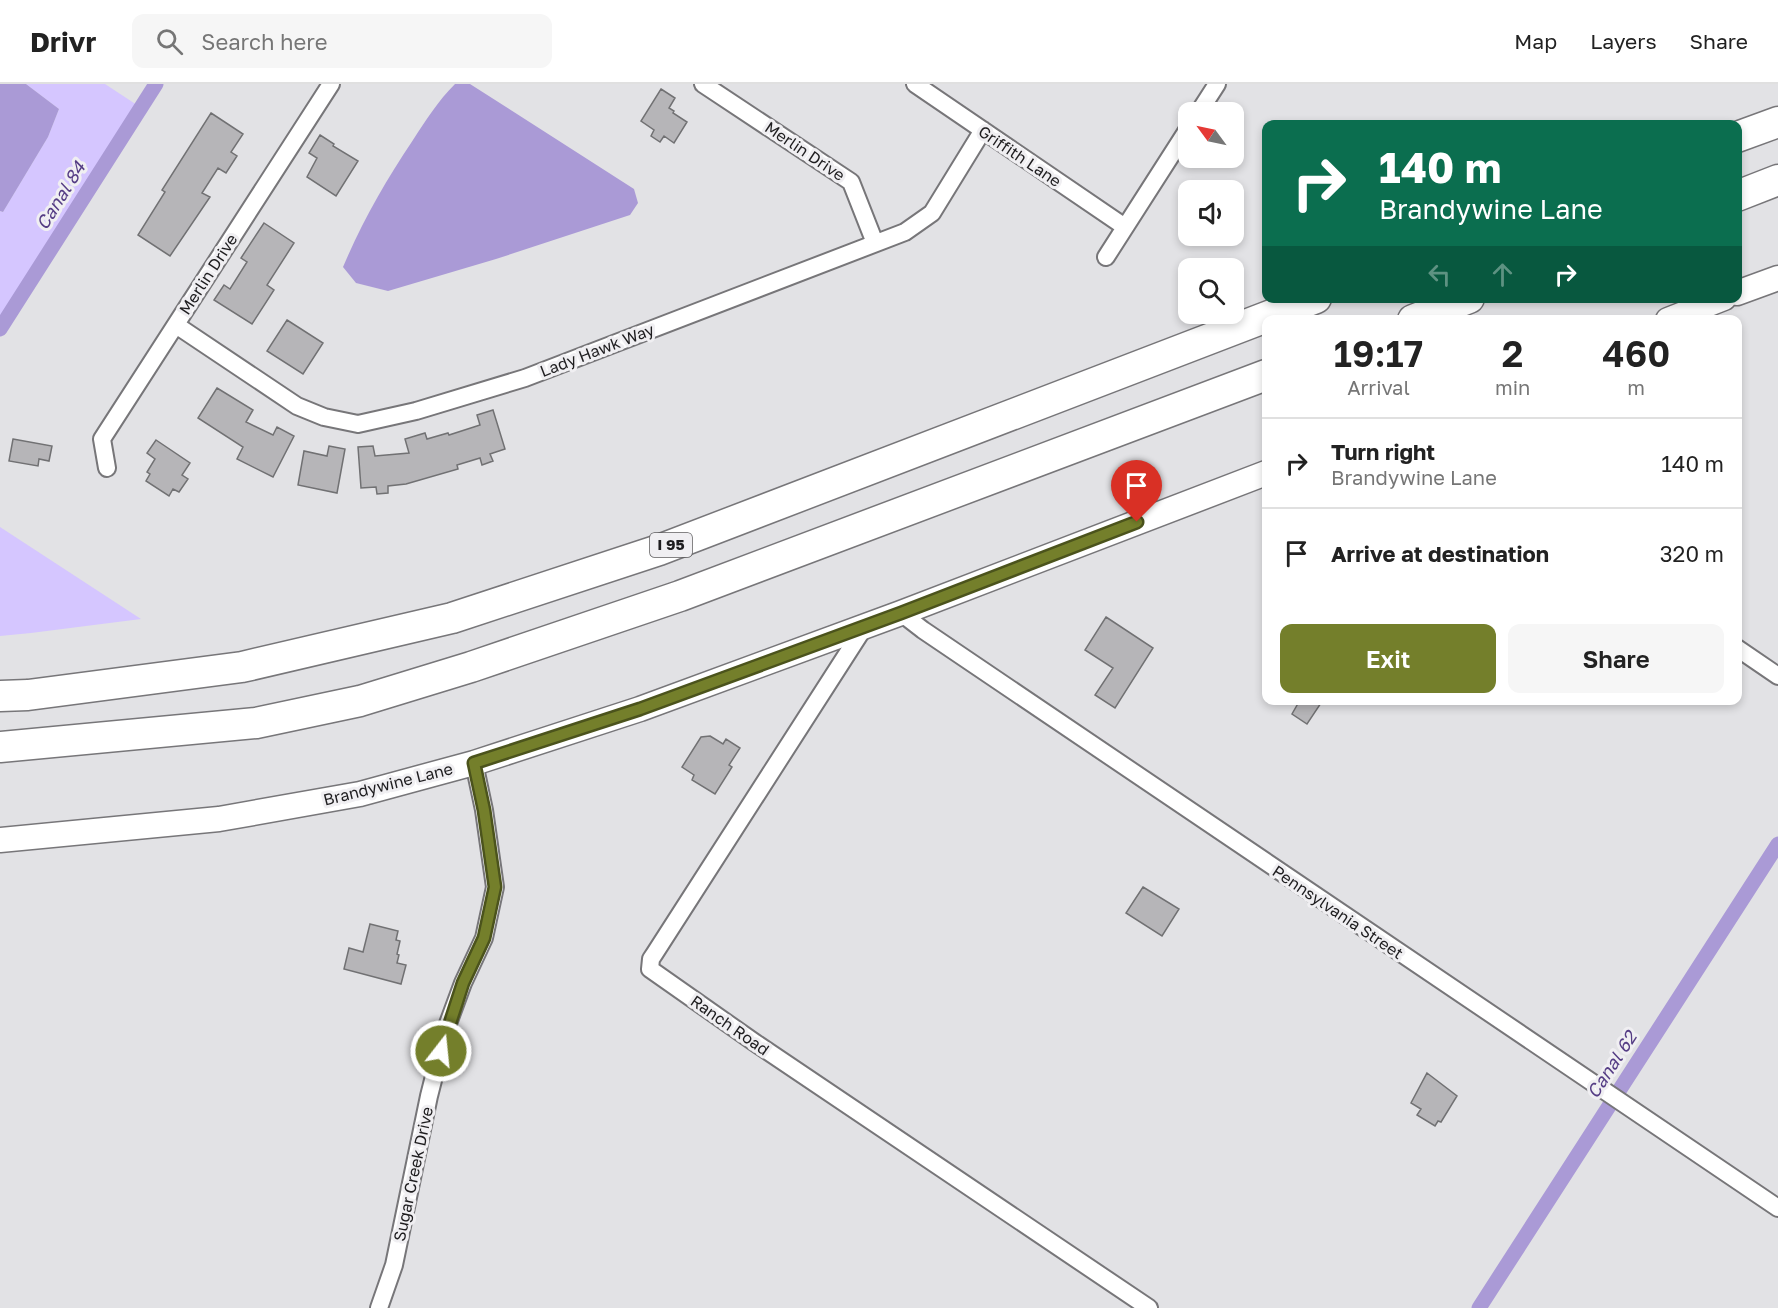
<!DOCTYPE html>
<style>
body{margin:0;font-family:"Golos Text",sans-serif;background:#f6f6f6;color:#222;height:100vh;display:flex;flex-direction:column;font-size:22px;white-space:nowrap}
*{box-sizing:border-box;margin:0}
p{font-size:20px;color:#767676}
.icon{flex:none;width:33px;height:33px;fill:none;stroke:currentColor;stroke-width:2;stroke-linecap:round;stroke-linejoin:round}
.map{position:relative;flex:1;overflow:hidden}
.details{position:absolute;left:1262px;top:231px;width:480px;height:390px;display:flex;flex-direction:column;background:#fff;border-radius:12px;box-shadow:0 3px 9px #0003}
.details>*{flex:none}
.banner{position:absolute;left:1262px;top:36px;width:480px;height:183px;border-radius:12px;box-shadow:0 3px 9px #0003;background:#0b6e4f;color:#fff;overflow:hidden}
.needle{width:39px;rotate:303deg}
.controls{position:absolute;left:1178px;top:18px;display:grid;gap:12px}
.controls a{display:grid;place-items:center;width:66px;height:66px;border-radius:12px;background:#fff;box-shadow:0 3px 9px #0003;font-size:30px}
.pin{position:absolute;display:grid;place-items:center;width:51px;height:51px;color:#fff;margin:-62px -26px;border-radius:50% 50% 50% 0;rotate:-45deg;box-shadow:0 0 6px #0007}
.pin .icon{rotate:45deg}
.me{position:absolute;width:66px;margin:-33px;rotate:16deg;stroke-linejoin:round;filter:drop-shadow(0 0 4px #0008)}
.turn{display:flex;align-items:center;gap:21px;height:126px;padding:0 18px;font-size:27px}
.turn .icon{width:78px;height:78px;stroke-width:2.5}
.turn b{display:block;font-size:42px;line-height:51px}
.lanes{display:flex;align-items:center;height:57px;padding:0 18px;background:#0003;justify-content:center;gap:30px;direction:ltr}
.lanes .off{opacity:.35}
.eta{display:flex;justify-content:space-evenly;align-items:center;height:102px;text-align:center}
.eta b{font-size:36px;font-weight:600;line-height:42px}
.action{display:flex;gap:12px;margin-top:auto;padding:12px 18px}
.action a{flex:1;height:69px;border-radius:12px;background:#747f2b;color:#fff;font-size:24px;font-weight:600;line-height:69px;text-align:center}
.action a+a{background:#f6f6f6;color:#222}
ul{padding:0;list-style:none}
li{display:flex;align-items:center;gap:18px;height:90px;padding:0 18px;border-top:2px solid #e0e0e0}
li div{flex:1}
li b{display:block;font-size:22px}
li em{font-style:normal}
header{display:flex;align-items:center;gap:36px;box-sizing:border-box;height:84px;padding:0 30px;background:#fff;border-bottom:2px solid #e0e0e0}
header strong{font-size:28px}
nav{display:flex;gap:33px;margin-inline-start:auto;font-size:21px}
.search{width:420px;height:54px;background:#f6f6f6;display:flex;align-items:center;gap:15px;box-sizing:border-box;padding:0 21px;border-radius:12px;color:#767676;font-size:22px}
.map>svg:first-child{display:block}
</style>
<header>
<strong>Drivr</strong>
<div class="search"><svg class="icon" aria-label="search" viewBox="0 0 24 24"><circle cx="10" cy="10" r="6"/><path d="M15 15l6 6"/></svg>Search here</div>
<nav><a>Map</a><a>Layers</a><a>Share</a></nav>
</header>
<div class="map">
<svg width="1778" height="1224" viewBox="0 0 1778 1224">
<rect width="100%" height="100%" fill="#e2e2e5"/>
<!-- green -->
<path fill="#d5c6ff" d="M 26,0 L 105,0 L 140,23 L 0,237 L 0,127 L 3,128 L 48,53 L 59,25 Z
M 0,443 L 141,535 L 31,549 L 0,552 Z"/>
<!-- water -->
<path fill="#aa9ad6" d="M 0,0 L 26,0 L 59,25 L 48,53 L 3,128 L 0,127 Z
M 455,0 L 470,0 L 634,105 L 638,119 L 630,131 L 496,175 L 388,207 L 356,199 L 343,183 C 363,136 385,98 413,56 C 426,36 438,17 455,0 Z"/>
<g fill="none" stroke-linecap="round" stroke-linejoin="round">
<!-- canal -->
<path stroke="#aa9ad6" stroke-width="15" d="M 0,245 L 156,0
M 1479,1224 L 1778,760"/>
</g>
<!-- building -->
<path fill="#b6b5b8" stroke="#717173" stroke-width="1.5" d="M 661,5 L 675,14 L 669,24 L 674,27 L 673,29 L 687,38 L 674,59 L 664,52 L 660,58 L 651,52 L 654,46 L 641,37 Z
M 211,29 L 243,50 L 231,68 L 237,72 L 226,89 L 218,84 L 202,109 L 210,113 L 170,172 L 138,151 L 165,108 L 162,106 Z
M 320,51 L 334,60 L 333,62 L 358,77 L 336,112 L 307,93 L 317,74 L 309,69 Z
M 264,139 L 294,159 L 267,201 L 274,206 L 252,240 L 214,216 L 224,201 L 230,205 L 247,178 L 241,174 Z
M 287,236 L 323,259 L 303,290 L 267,267 Z
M 217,304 L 253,326 L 246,338 L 273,351 L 277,343 L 294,352 L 273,393 L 237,375 L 243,363 L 198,334 Z
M 493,326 L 505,365 L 490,370 L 493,377 L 482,381 L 480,374 L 457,381 L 458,385 L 406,400 L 388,402 L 388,409 L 377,410 L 376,403 L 361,404 L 358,363 L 373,362 L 375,372 L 409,369 L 405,355 L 425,349 L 427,355 L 448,349 L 449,351 L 480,341 L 477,331 Z
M 13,355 L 52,362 L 49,377 L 39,375 L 38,382 L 9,377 Z
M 156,356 L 190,379 L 182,391 L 188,395 L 179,408 L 173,405 L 169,412 L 146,397 L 150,390 L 147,388 L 155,375 L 147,369 Z
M 329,362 L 345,365 L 337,409 L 298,401 L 304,367 L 327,372 Z
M 1106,533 L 1153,564 L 1115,624 L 1095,611 L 1113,584 L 1085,566 Z
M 1300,616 L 1323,616 L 1307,640 L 1292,630 Z
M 710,652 L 723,660 L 726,655 L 740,664 L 729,681 L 732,683 L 715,710 L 692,696 L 694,691 L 682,683 L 701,653 Z
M 1143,803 L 1179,825 L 1162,852 L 1126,829 Z
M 370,840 L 398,847 L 396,856 L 400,857 L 397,870 L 399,871 L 397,879 L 406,881 L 401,900 L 344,885 L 349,864 L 363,868 Z
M 1427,989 L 1457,1012 L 1441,1038 L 1438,1037 L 1435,1042 L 1417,1031 L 1421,1025 L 1411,1019 Z"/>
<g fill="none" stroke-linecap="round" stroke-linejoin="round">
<defs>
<path id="street" d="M 703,0 L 851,98 L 875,159
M 915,0 L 1125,143
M 1199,28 L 1217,0
M 1106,173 L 1188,45
M 176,241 L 297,322 L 324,333 L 358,340 L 416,327 L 525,294 L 905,148 L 932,129 L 983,46
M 107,384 L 102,355 L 331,0
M 901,529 L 923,546 L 1778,1124
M 865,542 L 655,869 L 651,875 L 650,885 L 754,958 L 1149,1224
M 1737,564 L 1778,592
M 379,1224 L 394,1181 L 429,1012 L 446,945 L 463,899 L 484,854 L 495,803 L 484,726 L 474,679"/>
<path id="secondary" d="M 1737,209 L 1778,194
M 1668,236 L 1724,214
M 0,756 L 219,735 L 360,710 L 474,679 L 640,625 L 901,529 L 1266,389"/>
<path id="highway" d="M 1737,53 L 1778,38
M 1737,112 L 1778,96
M 1413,236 L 1469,214
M 0,612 L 28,611 L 242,583 L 452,534 L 659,466 L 1316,214
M 0,663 L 256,639 L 360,617 L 471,583 L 680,512 L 1266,291"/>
</defs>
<!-- street casing -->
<use href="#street" stroke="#777679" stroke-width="20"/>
<!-- secondary casing -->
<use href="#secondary" stroke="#777679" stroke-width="27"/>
<!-- highway casing -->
<use href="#highway" stroke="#777679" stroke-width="33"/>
<!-- street -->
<use href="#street" stroke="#fff" stroke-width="16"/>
<!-- secondary -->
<use href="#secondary" stroke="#fff" stroke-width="24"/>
<!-- highway -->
<use href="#highway" stroke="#fff" stroke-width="30"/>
</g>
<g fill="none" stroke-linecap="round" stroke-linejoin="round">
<defs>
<path id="route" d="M 441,967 L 463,899 L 484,854 L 495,803 L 484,726 L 474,679 L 640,625 L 901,529 L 1137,438"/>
</defs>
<!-- route casing -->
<use href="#route" stroke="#4b531c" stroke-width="15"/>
<!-- route -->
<use href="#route" stroke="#747f2b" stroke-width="10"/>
</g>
<g text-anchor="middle" stroke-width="6" stroke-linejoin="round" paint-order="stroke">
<!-- shield labels -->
<rect fill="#f0eff2" stroke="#5d5c5e" stroke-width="1.5" x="650" y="449" width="42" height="24" rx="4.5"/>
<g font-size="15" font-weight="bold" fill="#1e1d1f">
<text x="671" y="466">I 95</text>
</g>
<!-- street labels -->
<g font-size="16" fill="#1e1d1f" stroke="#f0eff2">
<text transform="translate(805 67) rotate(34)" y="6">Merlin Drive</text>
<text transform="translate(1020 72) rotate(34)" y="6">Griffith Lane</text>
<text transform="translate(208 190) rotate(-57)" y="6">Merlin Drive</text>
<text transform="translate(597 266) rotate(-21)" y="6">Lady Hawk Way</text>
<text transform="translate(388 700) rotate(-14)" y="6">Brandywine Lane</text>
<text transform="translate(1338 828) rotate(34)" y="6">Pennsylvania Street</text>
<text transform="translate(730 941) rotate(35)" y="6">Ranch Road</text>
<text transform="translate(413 1090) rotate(-78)" y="6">Sugar Creek Drive</text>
</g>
<!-- water labels -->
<g font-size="18" font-style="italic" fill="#553d85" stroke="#f0eff2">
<text transform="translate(61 112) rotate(-58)" y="6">Canal 84</text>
<text transform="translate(1612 981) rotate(-57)" y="6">Canal 62</text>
</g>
</g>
</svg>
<div class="controls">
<a><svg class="needle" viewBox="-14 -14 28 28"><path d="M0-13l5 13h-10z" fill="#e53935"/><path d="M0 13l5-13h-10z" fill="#767676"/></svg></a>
<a><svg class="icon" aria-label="sound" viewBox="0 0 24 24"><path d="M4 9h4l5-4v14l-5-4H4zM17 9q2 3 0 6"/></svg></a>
<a><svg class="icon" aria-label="search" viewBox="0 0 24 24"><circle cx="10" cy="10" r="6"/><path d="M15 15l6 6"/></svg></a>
</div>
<div class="pin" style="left:1137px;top:438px;background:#d93025"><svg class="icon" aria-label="arrive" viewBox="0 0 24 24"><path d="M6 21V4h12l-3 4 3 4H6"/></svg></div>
<svg class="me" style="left:441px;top:967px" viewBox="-20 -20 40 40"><circle r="17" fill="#747f2b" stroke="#fff" stroke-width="3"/><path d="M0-11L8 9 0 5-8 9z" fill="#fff"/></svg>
<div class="banner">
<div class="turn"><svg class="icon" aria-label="right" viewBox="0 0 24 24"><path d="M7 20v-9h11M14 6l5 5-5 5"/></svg><div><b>140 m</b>Brandywine Lane</div></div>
<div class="lanes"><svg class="icon off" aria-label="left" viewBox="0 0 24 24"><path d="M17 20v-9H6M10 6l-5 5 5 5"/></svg><svg class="icon off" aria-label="ahead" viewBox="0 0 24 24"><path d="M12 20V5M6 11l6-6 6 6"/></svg><svg class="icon" aria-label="right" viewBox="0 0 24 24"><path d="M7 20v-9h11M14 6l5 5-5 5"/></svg></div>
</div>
<section class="details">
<div class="eta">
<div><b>19:17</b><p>Arrival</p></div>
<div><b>2</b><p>min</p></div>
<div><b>460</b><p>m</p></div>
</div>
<ul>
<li><svg class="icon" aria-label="right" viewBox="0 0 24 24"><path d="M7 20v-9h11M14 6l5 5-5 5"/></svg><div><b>Turn right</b><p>Brandywine Lane</p></div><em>140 m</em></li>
<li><svg class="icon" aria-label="arrive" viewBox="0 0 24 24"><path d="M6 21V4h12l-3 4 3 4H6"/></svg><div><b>Arrive at destination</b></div><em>320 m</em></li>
</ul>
<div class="action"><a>Exit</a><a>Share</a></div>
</section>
</div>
